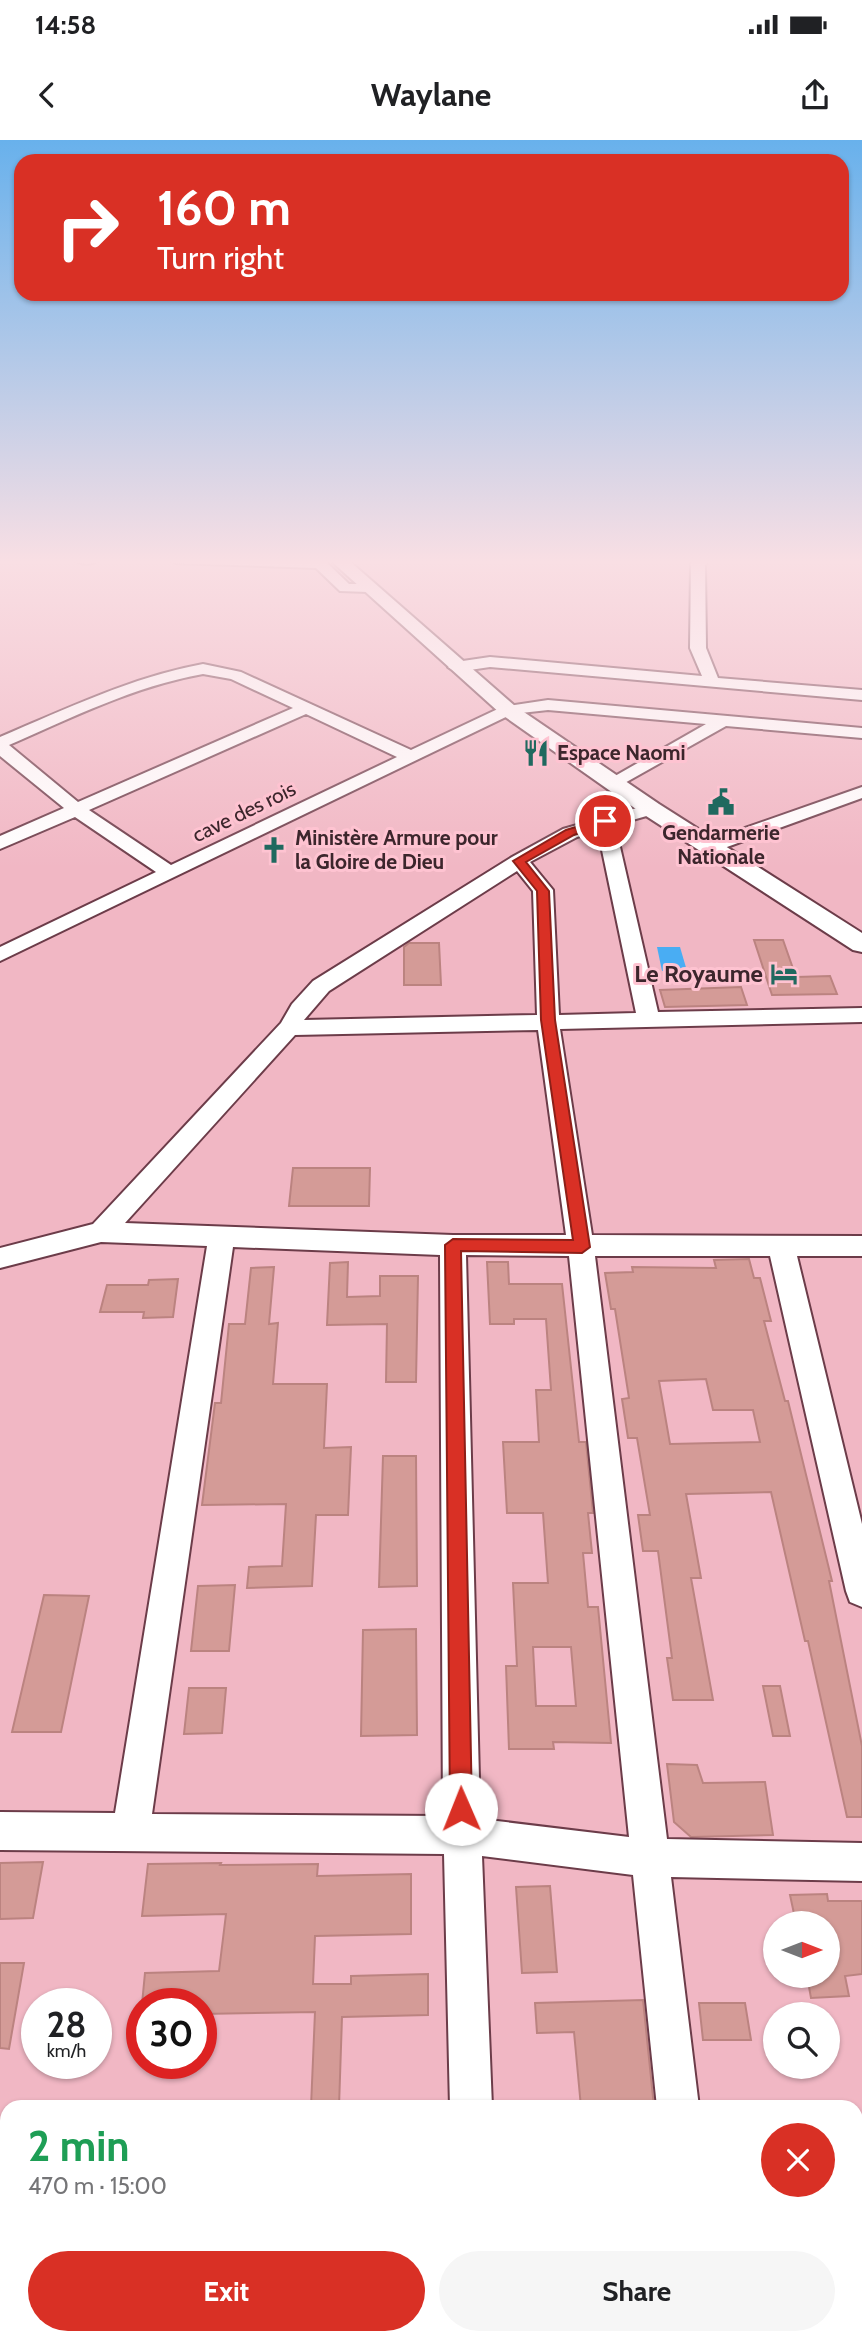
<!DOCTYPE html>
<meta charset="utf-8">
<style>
body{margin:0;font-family:Cabin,sans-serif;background:#f6f6f6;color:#202124;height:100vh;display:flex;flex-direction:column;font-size:26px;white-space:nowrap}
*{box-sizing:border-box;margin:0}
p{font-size:23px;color:#757577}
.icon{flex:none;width:38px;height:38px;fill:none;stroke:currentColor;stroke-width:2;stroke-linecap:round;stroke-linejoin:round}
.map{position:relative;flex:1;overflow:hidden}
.panel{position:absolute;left:0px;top:1960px;width:863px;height:245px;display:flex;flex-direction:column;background:#fff;border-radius:21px 21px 0 0;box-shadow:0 2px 5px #0004}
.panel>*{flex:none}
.hud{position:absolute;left:14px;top:14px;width:835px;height:147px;border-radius:21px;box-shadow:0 2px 5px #0004;background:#d93025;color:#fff;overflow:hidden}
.needle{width:46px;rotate:90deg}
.controls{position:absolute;left:763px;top:1771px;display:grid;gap:14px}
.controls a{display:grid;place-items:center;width:77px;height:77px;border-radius:50%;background:#fff;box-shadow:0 2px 5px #0004;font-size:35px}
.speed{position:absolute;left:21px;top:1848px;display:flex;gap:14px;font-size:35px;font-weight:700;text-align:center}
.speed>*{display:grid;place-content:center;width:91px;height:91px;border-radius:50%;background:#fff;box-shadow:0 2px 5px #0004;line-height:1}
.speed small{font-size:18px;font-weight:400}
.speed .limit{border:10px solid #d22;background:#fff;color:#111}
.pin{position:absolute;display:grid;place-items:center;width:60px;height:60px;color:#fff;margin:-30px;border:4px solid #fff;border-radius:50%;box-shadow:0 2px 7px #0007}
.me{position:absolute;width:77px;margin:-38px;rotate:359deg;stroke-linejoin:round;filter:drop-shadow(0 0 5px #0008)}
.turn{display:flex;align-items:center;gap:24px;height:147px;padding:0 28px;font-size:32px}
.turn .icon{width:91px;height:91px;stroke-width:2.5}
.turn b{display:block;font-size:49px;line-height:60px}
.round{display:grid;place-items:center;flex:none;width:74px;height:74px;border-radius:37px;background:#f6f6f6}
.head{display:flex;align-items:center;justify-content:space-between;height:119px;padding:0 28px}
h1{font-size:42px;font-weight:700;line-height:52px;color:#1e9e55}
.cta{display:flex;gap:14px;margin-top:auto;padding:14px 28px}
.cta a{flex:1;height:80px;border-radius:42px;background:#d93025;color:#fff;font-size:28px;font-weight:700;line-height:80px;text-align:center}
.cta a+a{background:#f6f6f6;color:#202124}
.status{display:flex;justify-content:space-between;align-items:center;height:49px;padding:0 35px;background:#fff;direction:ltr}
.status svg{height:19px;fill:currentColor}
header{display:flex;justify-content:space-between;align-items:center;height:91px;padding:0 28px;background:#fff;font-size:32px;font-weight:700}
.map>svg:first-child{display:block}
</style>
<div class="status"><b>14:58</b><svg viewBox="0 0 49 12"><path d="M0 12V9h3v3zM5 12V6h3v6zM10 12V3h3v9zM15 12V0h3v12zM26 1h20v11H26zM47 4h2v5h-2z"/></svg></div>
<header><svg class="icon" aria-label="back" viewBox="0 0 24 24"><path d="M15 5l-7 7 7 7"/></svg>Waylane<svg class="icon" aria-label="share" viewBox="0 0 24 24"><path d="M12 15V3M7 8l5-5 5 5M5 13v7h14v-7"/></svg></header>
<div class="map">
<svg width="862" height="2205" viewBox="0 0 862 2205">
<rect width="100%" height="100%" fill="#f1b7c4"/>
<!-- water -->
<path fill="#49adf3" d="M 657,807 L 680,807 L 687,831 L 662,831 Z"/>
<!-- building -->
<path fill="#d49b97" stroke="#bb8380" stroke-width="2" fill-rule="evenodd" d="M 754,800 L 783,800 L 796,837 L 830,836 L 837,854 L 772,855 Z
M 409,803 L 439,803 L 441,845 L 404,845 L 404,807 Z
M 741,847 L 747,865 L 665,867 L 660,850 Z
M 293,1028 L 370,1028 L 369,1066 L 289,1066 Z
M 749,1119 L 754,1138 L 760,1138 L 771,1181 L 764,1181 L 785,1261 L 788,1261 L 832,1441 L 829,1441 L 862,1606 L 862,1677 L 847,1677 L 808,1501 L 805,1501 L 771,1352 L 686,1354 L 701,1438 L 691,1438 L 713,1560 L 673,1560 L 667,1518 L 672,1518 L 658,1411 L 643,1411 L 638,1375 L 650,1375 L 637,1298 L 628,1298 L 622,1259 L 629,1258 L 615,1169 L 611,1169 L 605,1133 L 633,1132 L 632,1127 L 716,1128 L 714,1120 ZM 706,1239 L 713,1270 L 753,1270 L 760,1302 L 670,1304 L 659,1241 Z
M 348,1122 L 347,1157 L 380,1156 L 380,1136 L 418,1136 L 416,1242 L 386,1242 L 387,1184 L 327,1185 L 330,1123 Z
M 487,1122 L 508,1122 L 509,1144 L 562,1144 L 579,1302 L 586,1302 L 593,1373 L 588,1373 L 592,1413 L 583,1413 L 588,1467 L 598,1467 L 611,1603 L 553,1602 L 554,1609 L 509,1609 L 506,1526 L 517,1526 L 513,1443 L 548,1443 L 543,1373 L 507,1373 L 503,1302 L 539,1302 L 536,1250 L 551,1250 L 546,1179 L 514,1179 L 514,1184 L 490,1184 ZM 533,1507 L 571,1507 L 576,1566 L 536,1566 Z
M 274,1127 L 269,1184 L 278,1183 L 273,1244 L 327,1244 L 324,1308 L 351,1307 L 348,1375 L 316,1375 L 312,1446 L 247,1448 L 249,1427 L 282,1426 L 286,1364 L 202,1365 L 215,1263 L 221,1263 L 229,1184 L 245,1184 L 251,1128 Z
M 178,1139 L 173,1177 L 143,1178 L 144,1172 L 100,1172 L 107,1145 L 148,1145 L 149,1140 Z
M 383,1316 L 416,1316 L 417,1446 L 379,1447 Z
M 235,1445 L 229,1511 L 191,1511 L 198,1446 Z
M 44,1455 L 89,1456 L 61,1592 L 12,1592 Z
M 416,1489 L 417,1595 L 361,1596 L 363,1490 Z
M 763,1546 L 780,1546 L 790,1596 L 773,1596 Z
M 189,1548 L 226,1548 L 222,1593 L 184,1594 Z
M 667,1624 L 697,1625 L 703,1643 L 765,1642 L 773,1695 L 691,1697 L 674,1682 Z
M 43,1722 L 33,1778 L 0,1779 L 0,1723 Z
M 221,1723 L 220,1725 L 318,1724 L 317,1736 L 411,1734 L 411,1794 L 315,1796 L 313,1844 L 351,1844 L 351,1836 L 428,1834 L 428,1875 L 342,1877 L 339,1967 L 311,1967 L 315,1872 L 201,1874 L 201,1864 L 142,1864 L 145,1833 L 219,1831 L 226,1774 L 142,1776 L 148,1724 Z
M 550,1746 L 557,1832 L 522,1833 L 516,1747 Z
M 827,1754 L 828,1761 L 862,1761 L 862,1834 L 845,1836 L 849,1856 L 811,1858 L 807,1836 L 828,1836 L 828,1783 L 796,1783 L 790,1755 Z
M 0,1823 L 24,1823 L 9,1909 L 0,1908 Z
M 643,1860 L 654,1967 L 581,1967 L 574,1892 L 537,1893 L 535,1863 Z
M 699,1863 L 745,1863 L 751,1900 L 703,1900 Z"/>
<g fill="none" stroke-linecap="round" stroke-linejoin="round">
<defs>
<path id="minor" d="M 73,419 L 100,419 C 94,425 79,425 73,419 Z
M 168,419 L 320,420 L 325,421 L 349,444 L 368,444 L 375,448 L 368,452 L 340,451 L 316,428 L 175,423 Z
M 695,419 L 710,419 L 705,425 L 706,508 L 718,538 L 862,550 L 862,560 L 490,527 L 456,532 L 448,527 L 456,522 L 490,517 L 702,536 L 690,508 L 691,424 Z
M 203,524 L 241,532 L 411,610 L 502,567 L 548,560 L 862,588 L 862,598 L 726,586 L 614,649 L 605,644 L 608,640 L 706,584 L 548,570 L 512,574 L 0,821 L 0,807 L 156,732 L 75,677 L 0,709 L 0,696 L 64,668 L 0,616 L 0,597 C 66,569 132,537 203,524 ZM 203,534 L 231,539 L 293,568 L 78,662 L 9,605 C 71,578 135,546 203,534 ZM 306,574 L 397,617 L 171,725 L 89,670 Z
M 862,647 L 862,658 L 716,711 L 709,713 L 700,707 L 702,703 Z
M 651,664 L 660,669 L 657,673 L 615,685 L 658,872 L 862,868 L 862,882 L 560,889 L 592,1095 L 862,1096 L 862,1116 L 797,1116 L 862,1384 L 862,1467 L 850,1462 L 846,1451 L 770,1116 L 595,1116 L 667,1699 L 862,1703 L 862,1741 L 671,1737 L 699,1967 L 657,1967 L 633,1735 L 482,1716 L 492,1967 L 450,1967 L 444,1714 L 0,1710 L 0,1672 L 115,1673 L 207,1106 L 101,1102 L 0,1128 L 0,1108 L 93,1084 L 281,883 L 292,864 L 313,841 L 512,717 L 563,689 ZM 598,691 L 636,873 L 559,875 L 553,750 L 530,722 L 577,697 ZM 517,731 L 533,751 L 537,875 L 304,880 L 329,851 ZM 538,890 L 566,1095 L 453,1095 L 125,1083 L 295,895 ZM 233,1107 L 440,1115 L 443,1676 L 152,1674 ZM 466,1115 L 569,1116 L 629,1697 L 480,1679 Z
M 0,2092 L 7,2092 L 7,2138 L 0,2138 Z
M 455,2198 L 501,2198 L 501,2205 L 455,2205 Z
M 682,2198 L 728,2198 L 729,2205 L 683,2205 Z"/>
<path id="major" d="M 329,419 L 347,419 L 515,566 L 659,664 L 862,793 L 862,812 L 853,810 L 643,674 L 501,574 Z"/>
</defs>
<!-- minor casing -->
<use href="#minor" stroke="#6c3c49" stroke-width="4"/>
<!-- major casing -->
<use href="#major" stroke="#6c3c49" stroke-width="4"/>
<!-- minor -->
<use href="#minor" fill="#fff" fill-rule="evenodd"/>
<!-- major -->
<use href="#major" fill="#fff" fill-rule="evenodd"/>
</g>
<!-- sky -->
<linearGradient id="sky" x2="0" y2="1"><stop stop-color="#68b1ec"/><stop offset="0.58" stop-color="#f9dfe4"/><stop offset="1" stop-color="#f9dfe4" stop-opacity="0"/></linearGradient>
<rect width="862" height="728" fill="url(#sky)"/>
<!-- route -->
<path fill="#d93025" stroke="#8d1f18" stroke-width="2" d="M 605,678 L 611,681 L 609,683 L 574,695 L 526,722 L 549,751 L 555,880 L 590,1107 L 582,1113 L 461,1111 L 472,1669 L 469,1677 L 461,1680 L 453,1677 L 450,1669 L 445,1105 L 453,1099 L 573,1100 L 541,880 L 537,751 L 513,721 L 566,690 Z"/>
<!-- icons -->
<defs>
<symbol id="restaurant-bare" viewBox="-9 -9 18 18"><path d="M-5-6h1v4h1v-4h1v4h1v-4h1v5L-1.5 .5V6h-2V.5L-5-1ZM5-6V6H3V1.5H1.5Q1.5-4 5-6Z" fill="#20695f" stroke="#fec3d1" stroke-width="2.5" paint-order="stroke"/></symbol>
<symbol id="civic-bare" viewBox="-9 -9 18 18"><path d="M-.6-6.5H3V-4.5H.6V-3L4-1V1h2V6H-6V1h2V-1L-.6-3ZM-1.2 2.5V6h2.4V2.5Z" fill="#20695f" stroke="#fec3d1" stroke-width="2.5" paint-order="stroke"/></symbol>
<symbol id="church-bare" viewBox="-9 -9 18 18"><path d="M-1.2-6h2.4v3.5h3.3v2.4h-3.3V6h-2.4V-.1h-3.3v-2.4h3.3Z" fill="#20695f" stroke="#fec3d1" stroke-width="2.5" paint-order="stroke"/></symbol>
<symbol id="hotel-bare" viewBox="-9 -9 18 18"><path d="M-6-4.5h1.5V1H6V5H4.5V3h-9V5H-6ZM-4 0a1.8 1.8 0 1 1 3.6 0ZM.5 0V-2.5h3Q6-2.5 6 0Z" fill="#20695f" stroke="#fec3d1" stroke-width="2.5" paint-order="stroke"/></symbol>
</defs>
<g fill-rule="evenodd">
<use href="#restaurant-bare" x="517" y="594" width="38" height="38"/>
<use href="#civic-bare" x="702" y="643" width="38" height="38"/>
<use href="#church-bare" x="255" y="691" width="38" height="38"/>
<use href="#hotel-bare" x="765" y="815" width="38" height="38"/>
</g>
<g text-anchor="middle" stroke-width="6" stroke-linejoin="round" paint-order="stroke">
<!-- far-poi labels -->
<g font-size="21" font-weight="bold" fill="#3c262c" stroke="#fec3d1" text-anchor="start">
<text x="557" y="620">Espace Naomi</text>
<text x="721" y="700" text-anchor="middle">Gendarmerie<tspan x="721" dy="24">Nationale</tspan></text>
<text x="295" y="705">Ministère Armure pour<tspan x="295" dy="24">la Gloire de Dieu</tspan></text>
</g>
<!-- far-street labels -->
<g font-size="21" fill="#3c262c" stroke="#fec3d1">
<text transform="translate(244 672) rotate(-26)" y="7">cave des rois</text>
</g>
<!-- poi labels -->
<g font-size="24" font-weight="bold" fill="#3c262c" stroke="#fec3d1" text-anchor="end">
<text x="763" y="842">Le Royaume</text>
</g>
</g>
</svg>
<div class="controls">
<a><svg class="needle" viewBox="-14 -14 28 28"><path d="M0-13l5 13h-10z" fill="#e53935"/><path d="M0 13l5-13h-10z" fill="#757577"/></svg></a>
<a><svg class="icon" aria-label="search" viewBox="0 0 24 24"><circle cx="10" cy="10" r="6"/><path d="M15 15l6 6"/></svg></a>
</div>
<div class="speed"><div>28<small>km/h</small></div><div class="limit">30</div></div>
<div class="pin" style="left:605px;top:681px;background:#d93025"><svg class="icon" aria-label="arrive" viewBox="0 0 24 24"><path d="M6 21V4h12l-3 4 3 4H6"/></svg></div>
<svg class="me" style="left:461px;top:1669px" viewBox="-20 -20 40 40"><circle r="19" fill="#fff"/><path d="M0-13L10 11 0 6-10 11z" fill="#d93025"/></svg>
<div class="hud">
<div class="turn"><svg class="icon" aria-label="right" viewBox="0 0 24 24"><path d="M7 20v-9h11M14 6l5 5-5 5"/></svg><div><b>160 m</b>Turn right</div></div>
</div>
<section class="panel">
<div class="head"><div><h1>2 min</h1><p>470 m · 15:00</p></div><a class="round" style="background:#d93025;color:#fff"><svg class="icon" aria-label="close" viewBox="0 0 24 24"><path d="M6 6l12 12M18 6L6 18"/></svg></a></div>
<div class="cta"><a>Exit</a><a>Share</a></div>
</section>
</div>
